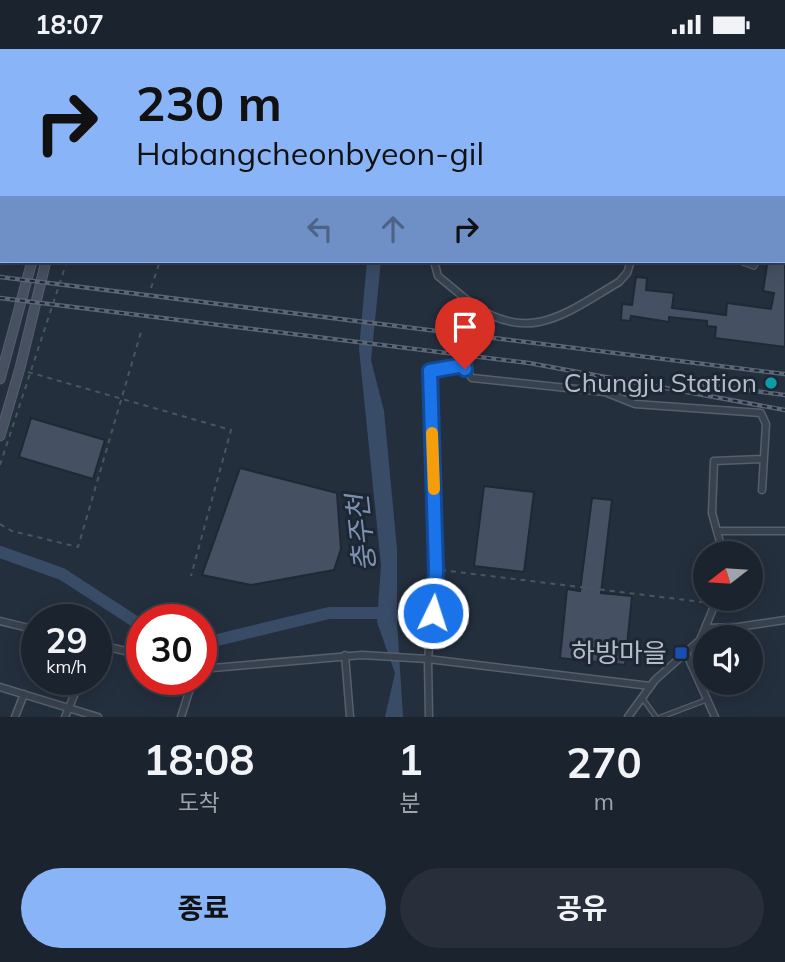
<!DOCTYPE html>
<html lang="ko">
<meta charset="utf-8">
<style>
body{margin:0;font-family:Mulish,"Noto Sans KR",sans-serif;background:#282f3a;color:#f1f3f6;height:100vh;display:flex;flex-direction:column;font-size:26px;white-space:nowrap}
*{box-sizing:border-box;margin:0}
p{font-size:23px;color:#a0a4aa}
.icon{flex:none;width:38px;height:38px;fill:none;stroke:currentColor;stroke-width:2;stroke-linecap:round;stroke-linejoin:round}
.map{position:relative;height:668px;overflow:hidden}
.details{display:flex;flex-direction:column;background:#1b232e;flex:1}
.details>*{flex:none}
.hud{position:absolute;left:0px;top:0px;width:786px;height:214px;box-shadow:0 4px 18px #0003,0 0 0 2px #39404a;background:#8ab4f8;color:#111;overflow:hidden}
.needle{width:46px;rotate:253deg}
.tools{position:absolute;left:693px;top:492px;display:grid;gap:14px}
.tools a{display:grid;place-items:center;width:70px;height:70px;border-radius:50%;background:#1b232e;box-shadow:0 4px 18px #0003,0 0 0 2px #39404a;font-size:35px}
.speed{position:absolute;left:21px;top:555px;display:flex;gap:14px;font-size:35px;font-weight:700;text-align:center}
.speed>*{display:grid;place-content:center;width:91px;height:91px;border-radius:50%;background:#1b232e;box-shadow:0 4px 18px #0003,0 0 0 2px #39404a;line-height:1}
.speed small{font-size:18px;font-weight:400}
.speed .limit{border:10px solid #d22;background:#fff;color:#111}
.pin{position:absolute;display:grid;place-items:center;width:60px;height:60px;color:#fff;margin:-72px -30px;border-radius:50% 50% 50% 0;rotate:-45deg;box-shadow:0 0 7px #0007}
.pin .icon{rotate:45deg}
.me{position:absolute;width:77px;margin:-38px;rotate:4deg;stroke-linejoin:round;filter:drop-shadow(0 0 5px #0008)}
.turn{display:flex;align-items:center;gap:24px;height:147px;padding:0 21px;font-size:32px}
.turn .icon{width:91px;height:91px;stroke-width:2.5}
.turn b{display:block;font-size:49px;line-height:60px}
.lanes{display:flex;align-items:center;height:66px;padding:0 21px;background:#0003;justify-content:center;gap:35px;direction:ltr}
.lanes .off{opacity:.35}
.eta{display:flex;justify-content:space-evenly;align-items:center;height:119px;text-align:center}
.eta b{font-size:42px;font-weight:700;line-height:49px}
.action{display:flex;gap:14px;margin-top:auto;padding:14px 21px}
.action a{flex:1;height:80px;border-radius:42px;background:#8ab4f8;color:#111;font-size:28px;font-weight:700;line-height:80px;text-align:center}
.action a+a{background:#282f3a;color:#f1f3f6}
.status{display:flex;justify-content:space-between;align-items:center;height:49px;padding:0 35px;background:#1b232e;direction:ltr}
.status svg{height:19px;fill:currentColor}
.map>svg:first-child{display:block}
</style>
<div class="status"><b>18:07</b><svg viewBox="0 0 49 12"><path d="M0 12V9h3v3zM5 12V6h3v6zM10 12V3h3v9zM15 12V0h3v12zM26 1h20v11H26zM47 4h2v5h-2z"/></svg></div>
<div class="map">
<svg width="785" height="668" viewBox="0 0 785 668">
<rect width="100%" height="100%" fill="#242f3e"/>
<!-- water -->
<path fill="#394c67" d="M 367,212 L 381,212 L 371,311 L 384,362 L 397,500 L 397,573 L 403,668 L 385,668 L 395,624 L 377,573 L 381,516 L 359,300 Z"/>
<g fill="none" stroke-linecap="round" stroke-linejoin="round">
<!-- river -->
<path stroke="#394c67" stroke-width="12" d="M 0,503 L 62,525 L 142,577
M 201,595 L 329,564 L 393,564"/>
</g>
<!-- building -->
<path fill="#455162" stroke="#1f2835" stroke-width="2" d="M 772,212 L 785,212 L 785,298 L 715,289 L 716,278 L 707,277 L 707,272 L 669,268 L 669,273 L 631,267 L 630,272 L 621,271 L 622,255 L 632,256 L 636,228 L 647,229 L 646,241 L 674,244 L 672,259 L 726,266 L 727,254 L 771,260 L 774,244 L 763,242 L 767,216 Z
M 31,369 L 105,391 L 93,430 L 19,408 Z
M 240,419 L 337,444 L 341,500 L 334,521 L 251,536 L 202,526 Z
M 484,437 L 534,443 L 524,523 L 474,517 Z
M 592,449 L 612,451 L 601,544 L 632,547 L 625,616 L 560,609 L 567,540 L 580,542 Z"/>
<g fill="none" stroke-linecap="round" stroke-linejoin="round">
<!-- minor-tunnel -->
<path stroke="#3a4453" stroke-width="6" stroke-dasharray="6 3" stroke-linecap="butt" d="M 464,309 L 468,278"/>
<defs>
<path id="service" d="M 424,0 L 426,2
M 738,212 L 754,218 L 758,212
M 643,650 L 656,668
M 661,668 L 706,651"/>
<path id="minor" d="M 614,0 L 626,2
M 227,2 L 228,0
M 509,2 L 511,0
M 575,2 L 576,0
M 644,2 L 644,0
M 707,2 L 708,0
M 784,25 L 785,26
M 784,149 L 785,149
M 434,212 L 438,227 L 473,256 L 468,278
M 473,256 C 531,295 566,264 619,233 L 627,224 L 631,212
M 464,309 L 465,320 L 472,329 L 605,343 L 635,355 L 761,364 L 766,375 L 762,441
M 718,482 L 785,482
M 723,504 L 712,464 L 714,412 L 762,410
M 0,572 L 37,581
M 707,579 L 738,578 L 785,571
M 96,595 L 142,606
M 686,604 L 715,668
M 345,606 L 350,668
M 201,620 L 362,606 L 428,610 L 650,637
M 0,638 L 98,668
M 15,668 L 24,645
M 65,668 L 81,630
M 181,668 L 193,630
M 429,668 L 428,610 L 436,521 L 430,322 L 464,316
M 628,668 L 655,631 L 700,591 L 717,550"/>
<path id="tertiary" d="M 782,2 L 783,0
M 784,153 L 785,154
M 784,188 L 785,188
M 784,198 L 785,198"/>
<path id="secondary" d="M 94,2 L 94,0
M 0,96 L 2,96
M 0,103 L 2,105
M 0,330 L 32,212
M 0,387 L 20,319 L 46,212"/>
</defs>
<!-- service casing -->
<use href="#service" stroke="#565f6c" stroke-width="6"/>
<!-- minor casing -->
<use href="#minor" stroke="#565f6c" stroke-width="9"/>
<!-- tertiary casing -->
<use href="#tertiary" stroke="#565f6c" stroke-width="10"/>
<!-- secondary casing -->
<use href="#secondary" stroke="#565f6c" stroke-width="11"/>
<!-- path -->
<path stroke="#44595c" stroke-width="2" stroke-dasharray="5 5" stroke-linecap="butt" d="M 84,2 L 84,0
M 527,2 L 528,0
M 151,239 L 160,212
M 28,323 L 231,381 L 191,527
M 0,416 L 67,212
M 0,475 L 12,482 L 78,498 L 141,283
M 441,521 L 710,554"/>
<!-- service -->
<use href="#service" stroke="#38414e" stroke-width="3.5"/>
<!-- minor -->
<use href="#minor" stroke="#38414e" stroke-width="6"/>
<!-- tertiary -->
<use href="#tertiary" stroke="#38414e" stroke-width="8"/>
<!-- secondary -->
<use href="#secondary" stroke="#465061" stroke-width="9"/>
<defs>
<path id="rail" d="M 0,228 L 785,325
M 0,249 L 529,314 L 785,361
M 684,333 L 785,346"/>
</defs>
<!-- rail casing -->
<use href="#rail" stroke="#5a6575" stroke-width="4.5"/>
<!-- rail -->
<use href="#rail" stroke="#1d2633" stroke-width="2" stroke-dasharray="5" stroke-linecap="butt"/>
</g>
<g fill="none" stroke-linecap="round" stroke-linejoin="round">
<defs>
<path id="route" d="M 433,564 L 436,521 L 430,322 L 464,316 L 465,320"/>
</defs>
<!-- route casing -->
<use href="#route" stroke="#114b97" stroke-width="18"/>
<!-- route -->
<use href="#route" stroke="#1a73e8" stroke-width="12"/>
<!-- slow -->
<path stroke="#f59e0b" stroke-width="12" d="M 432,384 L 434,440"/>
</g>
<!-- markers -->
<circle fill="#0f9aa8" stroke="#1d2633" stroke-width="2.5" cx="771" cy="334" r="7"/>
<rect fill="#1a4fb4" stroke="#1d2633" stroke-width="2.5" x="674" y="597" width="14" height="14" rx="3.5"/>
<g text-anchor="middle" stroke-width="6" stroke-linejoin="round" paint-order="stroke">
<!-- poi labels -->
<g font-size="26" fill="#b4bcc9" stroke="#1d2633" text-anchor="end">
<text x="757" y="343">Chungju Station</text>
<text x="667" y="613">하방마을</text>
</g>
<!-- water labels -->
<g font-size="28" font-style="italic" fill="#7c92b1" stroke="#1d2633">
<text transform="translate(361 484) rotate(-96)" y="10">충주천</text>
</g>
</g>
</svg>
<div class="tools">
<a><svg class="needle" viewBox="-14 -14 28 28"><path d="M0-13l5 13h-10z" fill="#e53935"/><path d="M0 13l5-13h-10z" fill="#a0a4aa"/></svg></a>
<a><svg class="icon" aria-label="sound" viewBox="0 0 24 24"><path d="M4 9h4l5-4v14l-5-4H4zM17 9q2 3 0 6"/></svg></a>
</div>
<div class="speed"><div>29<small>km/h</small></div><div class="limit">30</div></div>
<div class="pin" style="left:465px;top:320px;background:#d93025"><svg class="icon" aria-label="arrive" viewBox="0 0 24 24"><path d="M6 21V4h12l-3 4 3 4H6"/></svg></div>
<svg class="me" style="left:433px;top:564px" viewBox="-20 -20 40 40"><circle r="17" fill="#1a73e8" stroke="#fff" stroke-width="3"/><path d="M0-11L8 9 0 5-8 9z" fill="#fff"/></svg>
<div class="hud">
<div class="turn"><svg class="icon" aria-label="right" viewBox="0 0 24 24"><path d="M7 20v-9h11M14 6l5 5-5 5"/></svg><div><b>230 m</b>Habangcheonbyeon-gil</div></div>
<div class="lanes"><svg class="icon off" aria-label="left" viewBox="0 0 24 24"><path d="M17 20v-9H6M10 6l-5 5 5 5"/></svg><svg class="icon off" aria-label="ahead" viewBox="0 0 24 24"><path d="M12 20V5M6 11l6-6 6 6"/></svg><svg class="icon" aria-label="right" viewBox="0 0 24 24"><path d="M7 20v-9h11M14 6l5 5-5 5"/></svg></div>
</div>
</div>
<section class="details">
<div class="eta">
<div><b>18:08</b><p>도착</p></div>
<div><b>1</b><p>분</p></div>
<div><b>270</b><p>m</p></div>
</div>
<div class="action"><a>종료</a><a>공유</a></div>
</section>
